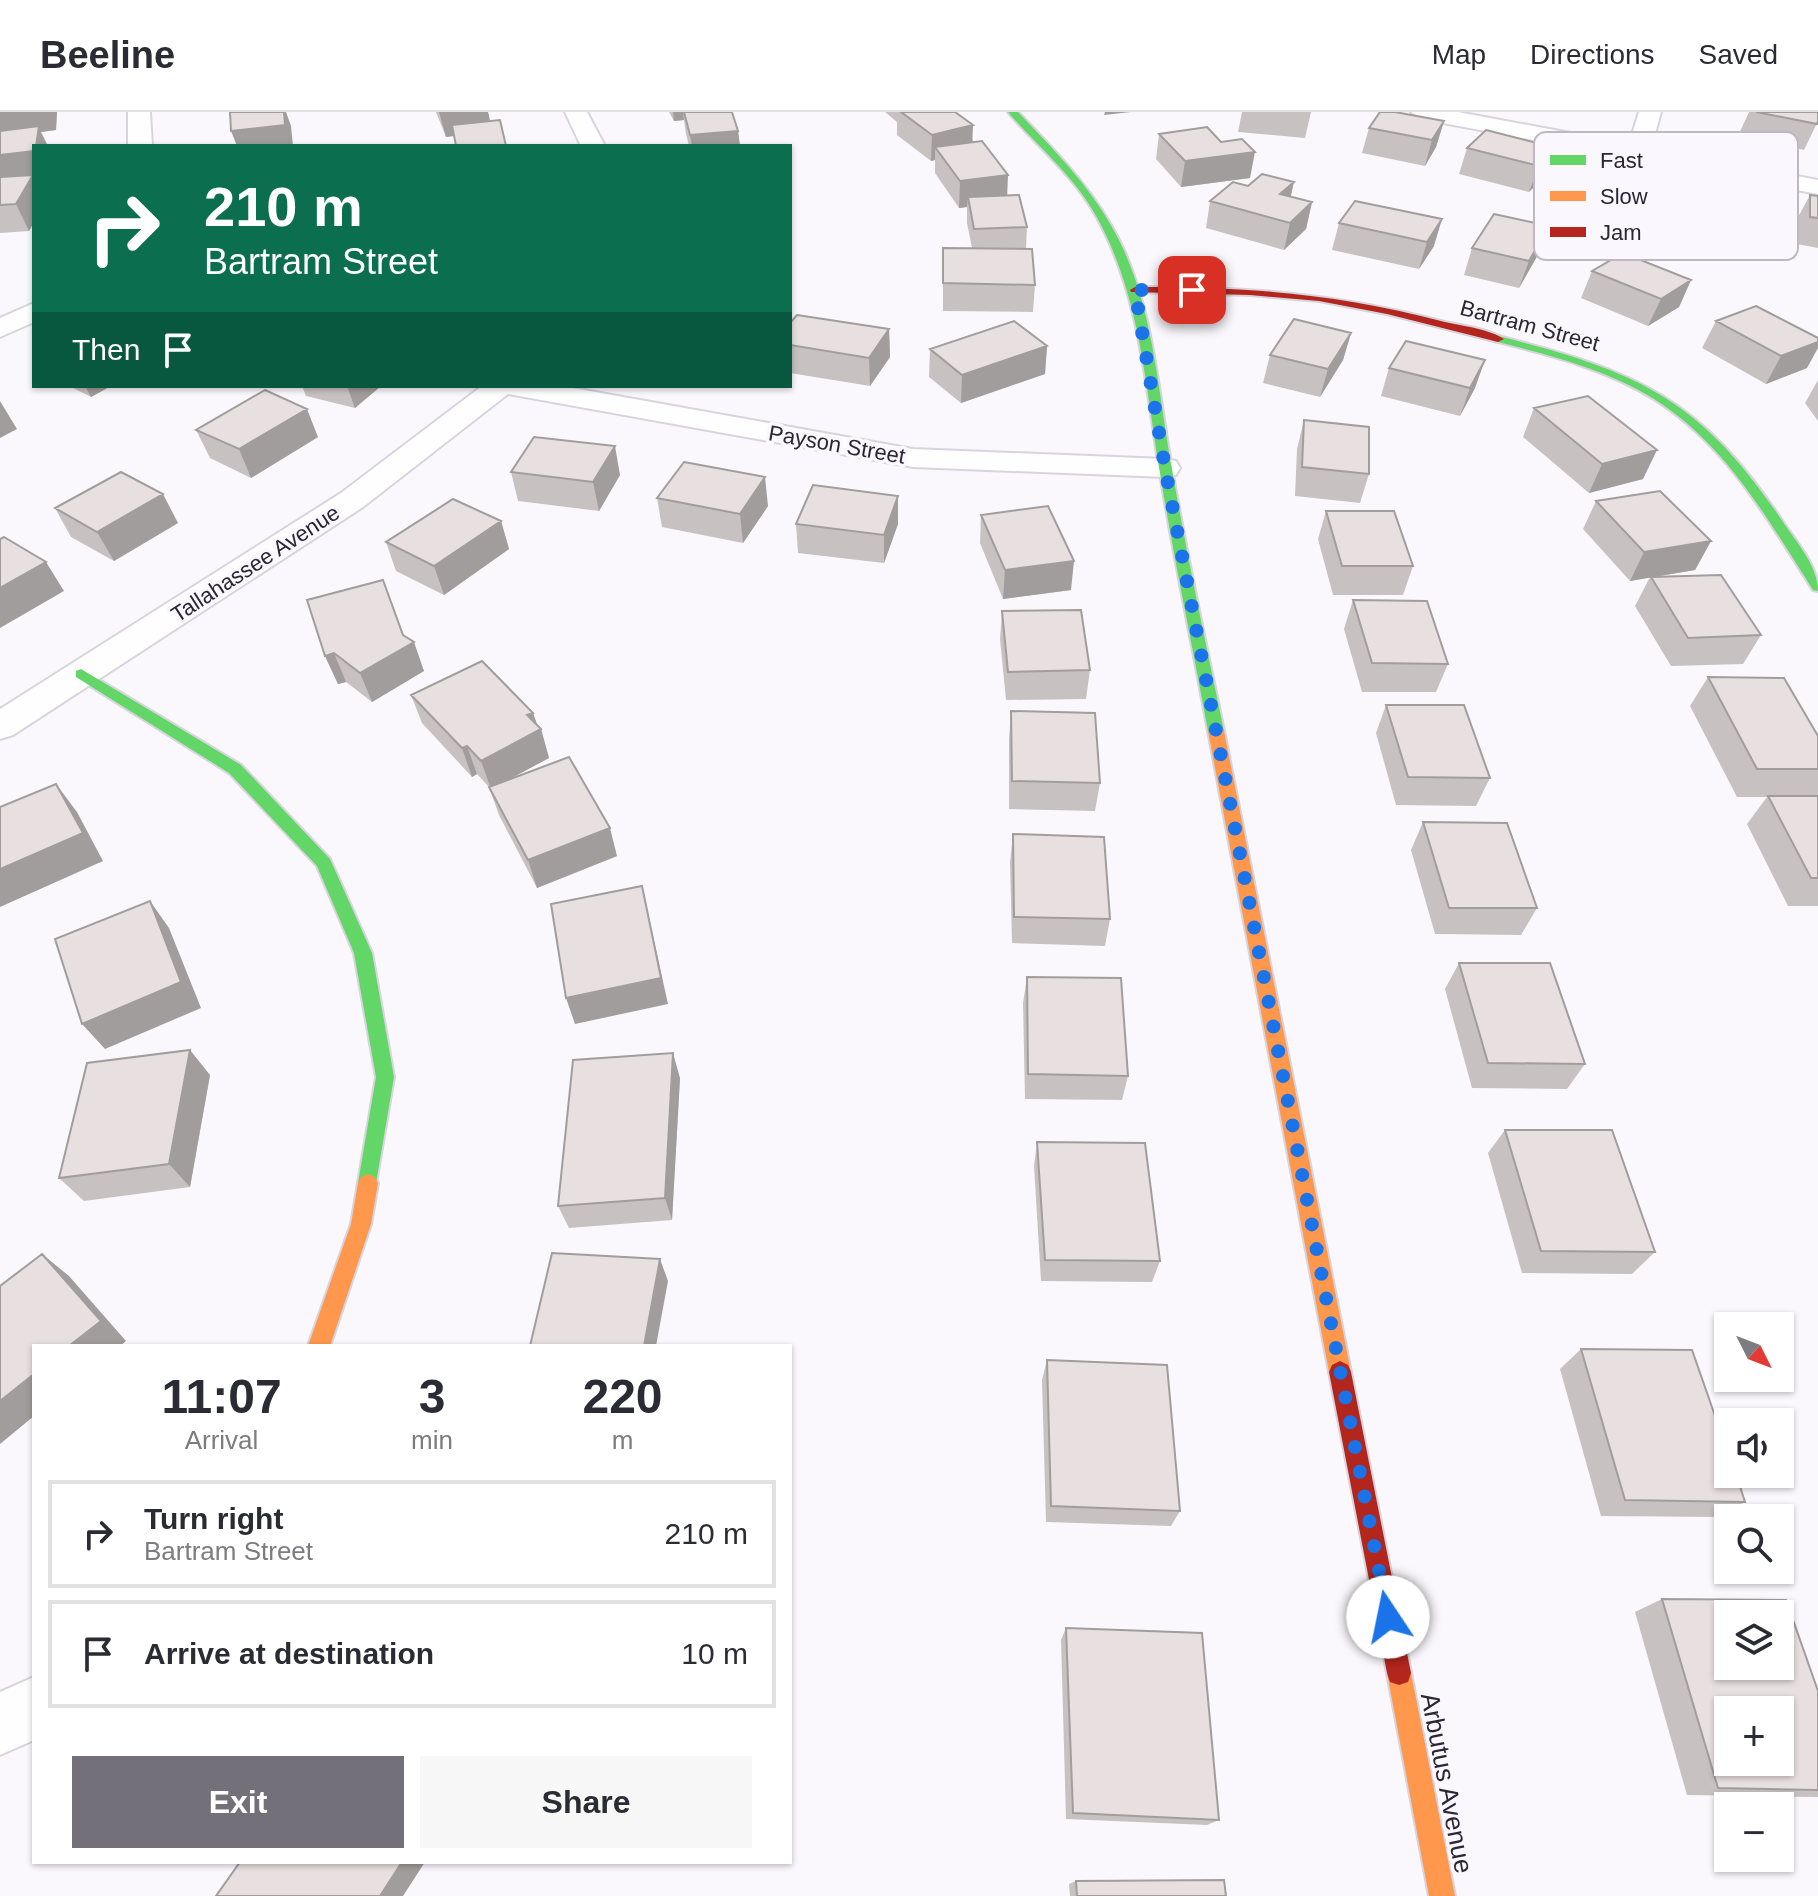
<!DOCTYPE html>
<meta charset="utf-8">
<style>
body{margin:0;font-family:Helvetica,sans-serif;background:#f7f7f7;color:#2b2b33;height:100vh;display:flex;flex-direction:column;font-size:30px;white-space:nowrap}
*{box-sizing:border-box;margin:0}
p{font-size:26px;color:#7c7c81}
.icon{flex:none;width:44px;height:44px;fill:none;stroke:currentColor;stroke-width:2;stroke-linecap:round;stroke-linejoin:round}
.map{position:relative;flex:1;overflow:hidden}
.details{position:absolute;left:32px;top:1232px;width:760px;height:520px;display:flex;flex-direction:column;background:#fff;border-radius:0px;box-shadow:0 2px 6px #0004}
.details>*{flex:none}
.top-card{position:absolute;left:32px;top:32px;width:760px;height:244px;border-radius:0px;box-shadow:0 2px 6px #0004;background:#0b6e4f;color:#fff;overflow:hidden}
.needle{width:52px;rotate:132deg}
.controls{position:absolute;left:1714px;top:1200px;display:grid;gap:16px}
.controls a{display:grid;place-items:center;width:80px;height:80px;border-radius:0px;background:#fff;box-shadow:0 2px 6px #0004;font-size:40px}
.pin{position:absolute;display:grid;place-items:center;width:68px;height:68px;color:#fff;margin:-34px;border-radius:16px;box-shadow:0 4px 12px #0006}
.me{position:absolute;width:88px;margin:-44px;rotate:349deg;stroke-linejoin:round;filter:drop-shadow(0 0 6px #0008)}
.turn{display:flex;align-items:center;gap:28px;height:168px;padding:0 40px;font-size:36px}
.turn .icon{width:104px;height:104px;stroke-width:2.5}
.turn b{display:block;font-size:56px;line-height:68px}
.then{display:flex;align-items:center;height:76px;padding:0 40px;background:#0003;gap:16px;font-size:30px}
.eta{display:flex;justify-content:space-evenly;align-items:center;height:136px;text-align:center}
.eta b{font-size:48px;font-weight:600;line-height:56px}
.cta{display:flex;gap:16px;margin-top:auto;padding:16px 40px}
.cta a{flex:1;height:92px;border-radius:0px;background:#747079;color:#fff;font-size:32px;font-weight:600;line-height:92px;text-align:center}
.cta a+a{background:#f7f7f7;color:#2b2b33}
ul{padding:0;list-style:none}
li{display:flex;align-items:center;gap:24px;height:108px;margin:0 16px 12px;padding:0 24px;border:4px solid #e1e1e2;border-radius:0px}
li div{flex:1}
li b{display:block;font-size:30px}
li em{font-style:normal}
header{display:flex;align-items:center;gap:48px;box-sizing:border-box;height:112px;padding:0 40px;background:#fff;border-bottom:2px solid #e1e1e2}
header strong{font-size:38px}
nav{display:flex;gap:44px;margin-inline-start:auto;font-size:28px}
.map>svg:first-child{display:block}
</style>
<header>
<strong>Beeline</strong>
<nav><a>Map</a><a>Directions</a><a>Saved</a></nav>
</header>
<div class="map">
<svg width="1818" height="1784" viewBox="0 0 1818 1784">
<rect width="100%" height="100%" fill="#fbf8fd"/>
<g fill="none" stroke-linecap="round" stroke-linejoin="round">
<defs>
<path id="street" d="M 128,0 L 150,0 L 152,34 L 128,34 Z
M 565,0 L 587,0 L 605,34 L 581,34 Z
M 1411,0 L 1458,0 L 1629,32 L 1639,0 L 1661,0 L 1651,36 L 1818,68 L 1818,82 L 1422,7 Z
M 34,191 L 34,210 L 0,225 L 0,206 Z
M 482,274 L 562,274 L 913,337 L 1165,347 L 1176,349 L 1180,356 L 1176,363 L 1165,365 L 913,355 L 508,282 L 363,395 L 13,623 L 0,627 L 0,597 L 341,381 Z
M 34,1565 L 34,1628 L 0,1643 L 0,1580 Z"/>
<path id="fast" d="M 1008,0 L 1018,0 C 1056,40 1094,78 1119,128 C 1154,198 1158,281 1172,357 C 1187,445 1206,532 1224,619 L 1221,623 L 1216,624 L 1208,619 C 1192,531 1173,443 1159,355 C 1145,269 1139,179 1095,102 C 1073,63 1037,34 1008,0 Z
M 1498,224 C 1638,259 1701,287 1783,410 C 1797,431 1818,454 1818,479 L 1813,478 C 1768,408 1727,333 1654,287 C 1606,257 1549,243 1494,229 L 1492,227 Z
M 81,557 L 241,653 L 330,747 L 372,841 L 394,965 L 375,1077 L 368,1080 L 361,1077 L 358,1071 L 376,965 L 354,841 L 317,754 L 229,661 L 76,565 L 76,559 Z"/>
<path id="slow" d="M 1216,614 L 1224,619 L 1351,1260 L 1348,1267 L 1340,1271 L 1332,1267 L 1329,1260 L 1208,619 Z
M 368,1062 L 375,1065 L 378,1071 L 371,1112 L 330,1234 L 308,1234 L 351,1112 L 358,1071 L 361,1065 Z
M 1399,1549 L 1408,1552 L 1411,1561 L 1455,1784 L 1429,1784 L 1387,1561 L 1390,1552 Z"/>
<path id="jam" d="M 1135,175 C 1247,175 1336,181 1445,210 C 1463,214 1489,217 1504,227 L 1498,230 L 1387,202 L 1319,189 L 1250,183 L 1131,180 L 1130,178 Z
M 1340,1249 L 1348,1253 L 1351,1260 L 1411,1561 L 1408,1570 L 1399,1573 L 1390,1570 L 1387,1561 L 1329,1260 L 1332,1253 Z"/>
</defs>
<!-- street casing -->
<use href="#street" stroke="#d8d4dd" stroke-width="4"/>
<!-- fast casing -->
<use href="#fast" stroke="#d8d4dd" stroke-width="4"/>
<!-- slow casing -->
<use href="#slow" stroke="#d8d4dd" stroke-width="4"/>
<!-- jam casing -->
<use href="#jam" stroke="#d8d4dd" stroke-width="4"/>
<!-- street -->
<use href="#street" fill="#fefeff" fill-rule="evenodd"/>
<!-- fast -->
<use href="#fast" fill="#63d668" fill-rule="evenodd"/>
<!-- slow -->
<use href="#slow" fill="#ff974d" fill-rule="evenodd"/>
<!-- jam -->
<use href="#jam" fill="#b3261e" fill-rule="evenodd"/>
</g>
<!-- wall -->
<path fill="#c8c1c1" d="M 0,0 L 57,0 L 56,18 L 41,20 L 34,34 L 34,110 L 29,119 L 0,121 Z
M 436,0 L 488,0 L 490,9 L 454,24 L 446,25 Z
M 669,0 L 732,0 L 738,19 L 740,34 L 689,34 L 686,22 L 684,8 L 674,9 Z
M 885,0 L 955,0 L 1027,115 L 1026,137 L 1035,173 L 1033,200 L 943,199 L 943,136 L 972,136 L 967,111 L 967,95 L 959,96 L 935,61 L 935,48 L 931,49 L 897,23 L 897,10 Z
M 1242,0 L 1311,0 L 1305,26 L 1238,20 Z
M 1749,0 L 1818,0 L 1818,9 L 1804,38 L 1738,24 Z
M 1444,9 L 1436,35 L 1425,54 L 1362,41 L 1369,16 Z
M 1159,22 L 1250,66 L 1181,75 L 1156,47 Z
M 1467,36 L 1556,36 L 1547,62 L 1529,80 L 1459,62 Z
M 1660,55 L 1634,115 L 1556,99 L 1565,72 Z
M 1692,60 L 1730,71 L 1761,96 L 1748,123 L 1672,107 Z
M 1810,83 L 1818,84 L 1818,136 L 1797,132 L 1796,109 Z
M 1290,85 L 1312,90 L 1306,117 L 1284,138 L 1206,116 L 1210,89 Z
M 1355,89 L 1434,134 L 1419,157 L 1332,138 L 1339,111 Z
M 1549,114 L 1539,141 L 1519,176 L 1464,163 L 1472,136 Z
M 1592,159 L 1691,168 L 1679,195 L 1648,214 L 1581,186 Z
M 1716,209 L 1807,256 L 1766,272 L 1702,236 Z
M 790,211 L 889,217 L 890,245 L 870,274 L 790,261 Z
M 1351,221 L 1343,248 L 1320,285 L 1263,271 L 1270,243 Z
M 1047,234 L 1045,262 L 961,291 L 929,265 L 930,237 Z
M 1389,256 L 1475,276 L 1460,304 L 1381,284 Z
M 1818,268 L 1818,309 L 1805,291 Z
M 69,274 L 111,274 L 91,285 Z
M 302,274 L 381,274 L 355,296 L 306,284 Z
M 1534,296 L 1643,367 L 1589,381 L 1523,325 Z
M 1304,308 L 1369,362 L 1360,391 L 1295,384 L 1297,337 Z
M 196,318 L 318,325 L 251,366 L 210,346 Z
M 511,360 L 620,363 L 599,399 L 518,389 Z
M 898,384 L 898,412 L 884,451 L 798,441 L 796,412 Z
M 657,386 L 768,394 L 743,431 L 662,415 Z
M 1596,389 L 1711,429 L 1695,458 L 1653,465 L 1761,523 L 1743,552 L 1671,554 L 1635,494 L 1650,465 L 1630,469 L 1583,417 Z
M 55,396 L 178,411 L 114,449 L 71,425 Z
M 1326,399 L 1413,454 L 1403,483 L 1333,483 L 1318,427 Z
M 981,403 L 1071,478 L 1003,487 L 980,431 Z
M 501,409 L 509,437 L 444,483 L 396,459 L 386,430 Z
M 1353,488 L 1448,552 L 1436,580 L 1362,580 L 1344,517 Z
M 1002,499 L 1090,558 L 1086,587 L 1006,588 L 1000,527 Z
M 403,523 L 424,559 L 372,590 L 346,570 L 338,572 L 325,544 Z
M 1708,565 L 1818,624 L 1818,683 L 1817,684 L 1818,684 L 1818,794 L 1788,794 L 1747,712 L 1767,685 L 1737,685 L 1690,594 Z
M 411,583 L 533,601 L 537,613 L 541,617 L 549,646 L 504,670 L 617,744 L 537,776 L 499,703 L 489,675 L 477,662 L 472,665 L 422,611 Z
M 1386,593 L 1490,666 L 1476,694 L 1396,693 L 1376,621 Z
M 1011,599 L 1100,671 L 1095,699 L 1009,697 L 1009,627 Z
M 1423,710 L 1537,796 L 1521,823 L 1435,822 L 1411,738 Z
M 1013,722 L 1110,807 L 1105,834 L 1012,831 L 1010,750 Z
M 1459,851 L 1585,952 L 1567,977 L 1472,976 L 1445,877 Z
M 1027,865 L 1128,964 L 1122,988 L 1025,987 L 1023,891 Z
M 210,963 L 190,1075 L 84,1089 L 59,1066 Z
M 680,966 L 672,1108 L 569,1116 L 558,1094 Z
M 1505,1018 L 1655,1140 L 1632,1162 L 1522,1161 L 1488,1041 Z
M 1037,1030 L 1160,1149 L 1152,1170 L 1041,1169 L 1034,1054 Z
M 1581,1237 L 1745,1390 L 1717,1405 L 1601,1404 L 1560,1257 Z
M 1047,1248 L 1180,1399 L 1171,1414 L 1046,1410 L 1042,1268 Z
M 1662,1487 L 1818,1579 L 1818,1685 L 1687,1683 L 1635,1500 Z
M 1066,1516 L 1219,1708 L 1207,1713 L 1066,1707 L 1061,1528 Z
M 1076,1769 L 1226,1784 L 1070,1784 L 1069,1772 Z"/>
<!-- shaded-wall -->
<path fill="#a29d9d" d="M 0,0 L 57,0 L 56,18 L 41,20 L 48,34 L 36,34 L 0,25 Z
M 284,0 L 286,0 L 291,14 L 293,34 L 237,34 L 231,19 Z
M 439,0 L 488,0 L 492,19 L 446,25 Z
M 673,0 L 683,0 L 684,8 L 674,9 Z
M 1105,0 L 1131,0 L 1104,3 Z
M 1444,9 L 1436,35 L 1425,54 L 1432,28 Z
M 973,13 L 972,39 L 935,35 L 935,48 L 931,49 L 932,23 Z
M 738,19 L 740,34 L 692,34 L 690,23 Z
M 1556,36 L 1547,62 L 1529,80 L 1539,54 Z
M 34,39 L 34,110 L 29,119 L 16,92 L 0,71 L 0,43 Z
M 1255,40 L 1250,66 L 1181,75 L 1185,49 Z
M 1008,63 L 1007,89 L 968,85 L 967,95 L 959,96 L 960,69 Z
M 1294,70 L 1288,97 L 1274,108 L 1280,82 Z
M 1312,90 L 1306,117 L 1284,138 L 1290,111 Z
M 1442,107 L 1434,134 L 1419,157 L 1427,130 Z
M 1549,114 L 1539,141 L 1519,176 L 1529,149 Z
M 1691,168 L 1679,195 L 1648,214 L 1661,187 Z
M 889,217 L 890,245 L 870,274 L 869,246 Z
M 1351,221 L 1343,248 L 1320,285 L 1328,257 Z
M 1818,230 L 1818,236 L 1807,256 L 1766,272 L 1781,244 Z
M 1047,234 L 1045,262 L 961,291 L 962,263 Z
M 1485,248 L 1475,276 L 1460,304 L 1470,276 Z
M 85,274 L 111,274 L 91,285 Z
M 347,274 L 381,274 L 355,296 Z
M 0,289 L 17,317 L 0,326 Z
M 307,297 L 318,325 L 251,366 L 239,337 Z
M 615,334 L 620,363 L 599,399 L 593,370 Z
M 1657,338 L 1643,367 L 1589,381 L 1602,352 Z
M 765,365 L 768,394 L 743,431 L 740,402 Z
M 163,382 L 178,411 L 114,449 L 97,420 Z
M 898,384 L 898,412 L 884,451 L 884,423 Z
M 501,409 L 509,437 L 444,483 L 434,454 Z
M 1711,429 L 1695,458 L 1630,469 L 1644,440 Z
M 1074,449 L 1071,478 L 1003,487 L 1005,458 Z
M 46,450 L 64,479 L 0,516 L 0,476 Z
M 414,530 L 424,559 L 372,590 L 360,561 Z
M 334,541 L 346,570 L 338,572 L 325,544 Z
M 533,601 L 539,618 L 541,617 L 549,646 L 491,677 L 481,649 L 527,603 Z
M 467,634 L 477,662 L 472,665 L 462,636 Z
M 56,672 L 77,700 L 103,749 L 0,795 L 0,757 Z
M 610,716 L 617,744 L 537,776 L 528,748 Z
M 642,774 L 668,892 L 575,912 L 566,886 Z
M 150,789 L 169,816 L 201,896 L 105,937 L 82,912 Z
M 190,938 L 210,963 L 190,1075 L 169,1052 Z
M 673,941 L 680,966 L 672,1108 L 665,1086 Z
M 42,1142 L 69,1164 L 126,1229 L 120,1234 L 69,1234 Z
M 660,1147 L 668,1169 L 656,1234 L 644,1234 Z
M 34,1262 L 34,1304 L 0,1332 L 0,1289 Z
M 402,1750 L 425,1750 L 403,1784 L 380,1784 Z"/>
<!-- building -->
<path fill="#e8e0e0" stroke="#a29d9d" stroke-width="2" fill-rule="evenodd" d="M 230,0 L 284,0 L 285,13 L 231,19 Z
M 684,0 L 732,0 L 738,19 L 690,23 Z
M 901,0 L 955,0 L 973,13 L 932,23 Z
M 1380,0 L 1395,0 L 1444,9 L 1432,28 L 1369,16 Z
M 1756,0 L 1818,0 L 1818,9 L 1817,12 Z
M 500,8 L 506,34 L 456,34 L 452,13 Z
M 39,14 L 36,34 L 34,34 L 34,39 L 0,43 L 0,19 Z
M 1207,15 L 1221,30 L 1242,27 L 1255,40 L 1185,49 L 1159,22 Z
M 1486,18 L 1556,36 L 1539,54 L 1467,36 Z
M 982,29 L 1008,63 L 960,69 L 935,35 Z
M 1262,62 L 1294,70 L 1280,82 L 1312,90 L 1290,111 L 1210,89 L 1233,70 L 1248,74 Z
M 33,63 L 16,92 L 0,93 L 0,65 Z
M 1019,83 L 1027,115 L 974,117 L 968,85 Z
M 1810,83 L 1818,84 L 1818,106 L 1810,105 Z
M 1355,89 L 1442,107 L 1427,130 L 1339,111 Z
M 1494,102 L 1549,114 L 1529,149 L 1472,136 Z
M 943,136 L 1032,137 L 1035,173 L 943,171 Z
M 1623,141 L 1691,168 L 1661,187 L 1592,159 Z
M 1756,194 L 1818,226 L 1818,230 L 1781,244 L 1716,209 Z
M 797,203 L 889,217 L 869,246 L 790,233 L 790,211 Z
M 1294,207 L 1351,221 L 1328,257 L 1270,243 Z
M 1014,209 L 1047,234 L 962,263 L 930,237 Z
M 1406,229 L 1485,248 L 1470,276 L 1389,256 Z
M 265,278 L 307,297 L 239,337 L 196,318 Z
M 1588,284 L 1657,338 L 1602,352 L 1534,296 Z
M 1304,308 L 1369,315 L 1369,362 L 1302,355 Z
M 534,325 L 615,334 L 593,370 L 511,360 Z
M 684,350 L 765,365 L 740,402 L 657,386 Z
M 121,360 L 163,382 L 97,420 L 55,396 Z
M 813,373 L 898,384 L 884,423 L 796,412 Z
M 1660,379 L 1711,429 L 1644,440 L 1596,389 Z
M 453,387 L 501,409 L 434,454 L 386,430 Z
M 1048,394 L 1074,449 L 1005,458 L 981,403 Z
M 1326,399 L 1394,399 L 1413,454 L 1342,454 Z
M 4,425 L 46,450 L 0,476 L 0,427 Z
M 1721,463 L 1761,523 L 1688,526 L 1651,465 Z
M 383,468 L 403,523 L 414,530 L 360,561 L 334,541 L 325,544 L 307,488 Z
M 1353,488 L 1427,489 L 1448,552 L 1372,551 Z
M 1081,498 L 1090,558 L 1008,560 L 1002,499 Z
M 482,549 L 533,601 L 527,603 L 541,617 L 481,649 L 467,634 L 462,636 L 411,583 Z
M 1708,565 L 1784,566 L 1818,624 L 1818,657 L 1757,657 Z
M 1386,593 L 1464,593 L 1490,666 L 1408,665 Z
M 1011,599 L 1095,601 L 1100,671 L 1012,669 Z
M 569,645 L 610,716 L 528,748 L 489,675 Z
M 56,672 L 83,721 L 0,757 L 0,695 Z
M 1768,684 L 1818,684 L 1818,766 L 1811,766 Z
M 1423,710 L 1507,711 L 1537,796 L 1449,796 Z
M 1013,722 L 1104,725 L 1110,807 L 1014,805 Z
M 642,774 L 661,866 L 566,886 L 551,792 Z
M 150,789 L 181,870 L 82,912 L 55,827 Z
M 1459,851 L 1550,851 L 1585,952 L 1488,951 Z
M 1027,865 L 1121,866 L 1128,964 L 1028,962 Z
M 190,938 L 169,1052 L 59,1066 L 87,951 Z
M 673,941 L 665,1086 L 558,1094 L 573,948 Z
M 1505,1018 L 1612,1018 L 1655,1140 L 1541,1139 Z
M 1037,1030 L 1145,1031 L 1160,1149 L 1045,1148 Z
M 552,1141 L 660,1147 L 644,1234 L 530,1234 Z
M 42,1142 L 101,1209 L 69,1234 L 34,1234 L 34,1262 L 0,1289 L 0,1174 Z
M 1581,1237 L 1692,1238 L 1728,1341 L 1728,1362 L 1736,1362 L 1745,1390 L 1625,1388 Z
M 1047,1248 L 1167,1253 L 1180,1399 L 1051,1394 Z
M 1662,1487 L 1786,1488 L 1818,1579 L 1818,1678 L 1718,1676 ZM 1728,1502 L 1780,1502 L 1780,1554 L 1728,1554 ZM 1728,1598 L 1780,1598 L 1780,1650 L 1728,1650 Z
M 1066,1516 L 1202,1521 L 1219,1708 L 1073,1701 Z
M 240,1750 L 402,1750 L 380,1784 L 216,1784 Z
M 1224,1768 L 1226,1784 L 1077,1784 L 1076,1769 Z"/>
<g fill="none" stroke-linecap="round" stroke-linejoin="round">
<!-- route -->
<path stroke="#1a73e8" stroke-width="14" stroke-dasharray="0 25.2" d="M 1192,178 L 1135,178 L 1165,356 L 1388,1505"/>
</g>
<g text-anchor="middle" stroke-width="7" stroke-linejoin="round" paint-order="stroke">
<!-- far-street labels -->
<g font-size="22" fill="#2c2632" stroke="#fbf7fe">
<text transform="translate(1530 213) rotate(15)" y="8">Bartram Street</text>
<text transform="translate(837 332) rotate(10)" y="8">Payson Street</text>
<text transform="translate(255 451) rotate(-33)" y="8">Tallahassee Avenue</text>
</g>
<!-- street labels -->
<g font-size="26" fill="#2c2632" stroke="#fbf7fe">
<text transform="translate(1447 1671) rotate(79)" y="9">Arbutus Avenue</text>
</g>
</g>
<!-- legend -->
<rect x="1534" y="20" width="264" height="128" rx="12" fill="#fbf7fe" stroke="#bdb8c1" stroke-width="2"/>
<rect x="1550" y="43" width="36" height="10" fill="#63d668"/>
<rect x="1550" y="79" width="36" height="10" fill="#ff974d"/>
<rect x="1550" y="115" width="36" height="10" fill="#b3261e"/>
<g font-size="22" fill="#2c2632">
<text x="1600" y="56">Fast</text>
<text x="1600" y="92">Slow</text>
<text x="1600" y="128">Jam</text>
</g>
</svg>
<div class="controls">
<a><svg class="needle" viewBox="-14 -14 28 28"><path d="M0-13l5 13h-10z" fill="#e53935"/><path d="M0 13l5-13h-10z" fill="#7c7c81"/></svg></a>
<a><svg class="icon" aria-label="sound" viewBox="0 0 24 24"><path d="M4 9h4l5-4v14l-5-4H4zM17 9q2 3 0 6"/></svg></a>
<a><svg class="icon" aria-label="search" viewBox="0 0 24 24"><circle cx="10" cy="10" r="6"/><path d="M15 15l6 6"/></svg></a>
<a><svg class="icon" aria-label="layers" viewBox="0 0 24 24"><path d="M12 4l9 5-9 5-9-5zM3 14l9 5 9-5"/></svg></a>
<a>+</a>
<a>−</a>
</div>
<div class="pin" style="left:1192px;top:178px;background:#d93025"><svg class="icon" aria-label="arrive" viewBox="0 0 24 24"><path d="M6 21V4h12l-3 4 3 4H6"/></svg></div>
<svg class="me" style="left:1388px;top:1505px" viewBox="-20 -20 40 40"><circle r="19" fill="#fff"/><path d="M0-13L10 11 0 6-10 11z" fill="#1a73e8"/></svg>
<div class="top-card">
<div class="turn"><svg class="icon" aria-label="right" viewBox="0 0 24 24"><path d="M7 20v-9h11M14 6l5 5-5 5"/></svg><div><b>210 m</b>Bartram Street</div></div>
<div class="then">Then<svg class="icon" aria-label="arrive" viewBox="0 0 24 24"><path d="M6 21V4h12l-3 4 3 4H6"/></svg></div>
</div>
<section class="details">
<div class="eta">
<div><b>11:07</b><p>Arrival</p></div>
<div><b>3</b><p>min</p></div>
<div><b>220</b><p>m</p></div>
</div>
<ul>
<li><svg class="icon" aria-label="right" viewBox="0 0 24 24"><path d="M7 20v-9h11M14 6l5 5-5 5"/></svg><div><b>Turn right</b><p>Bartram Street</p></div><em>210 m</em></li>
<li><svg class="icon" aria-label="arrive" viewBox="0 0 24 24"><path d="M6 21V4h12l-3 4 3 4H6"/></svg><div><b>Arrive at destination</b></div><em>10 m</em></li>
</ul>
<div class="cta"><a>Exit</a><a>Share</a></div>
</section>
</div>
